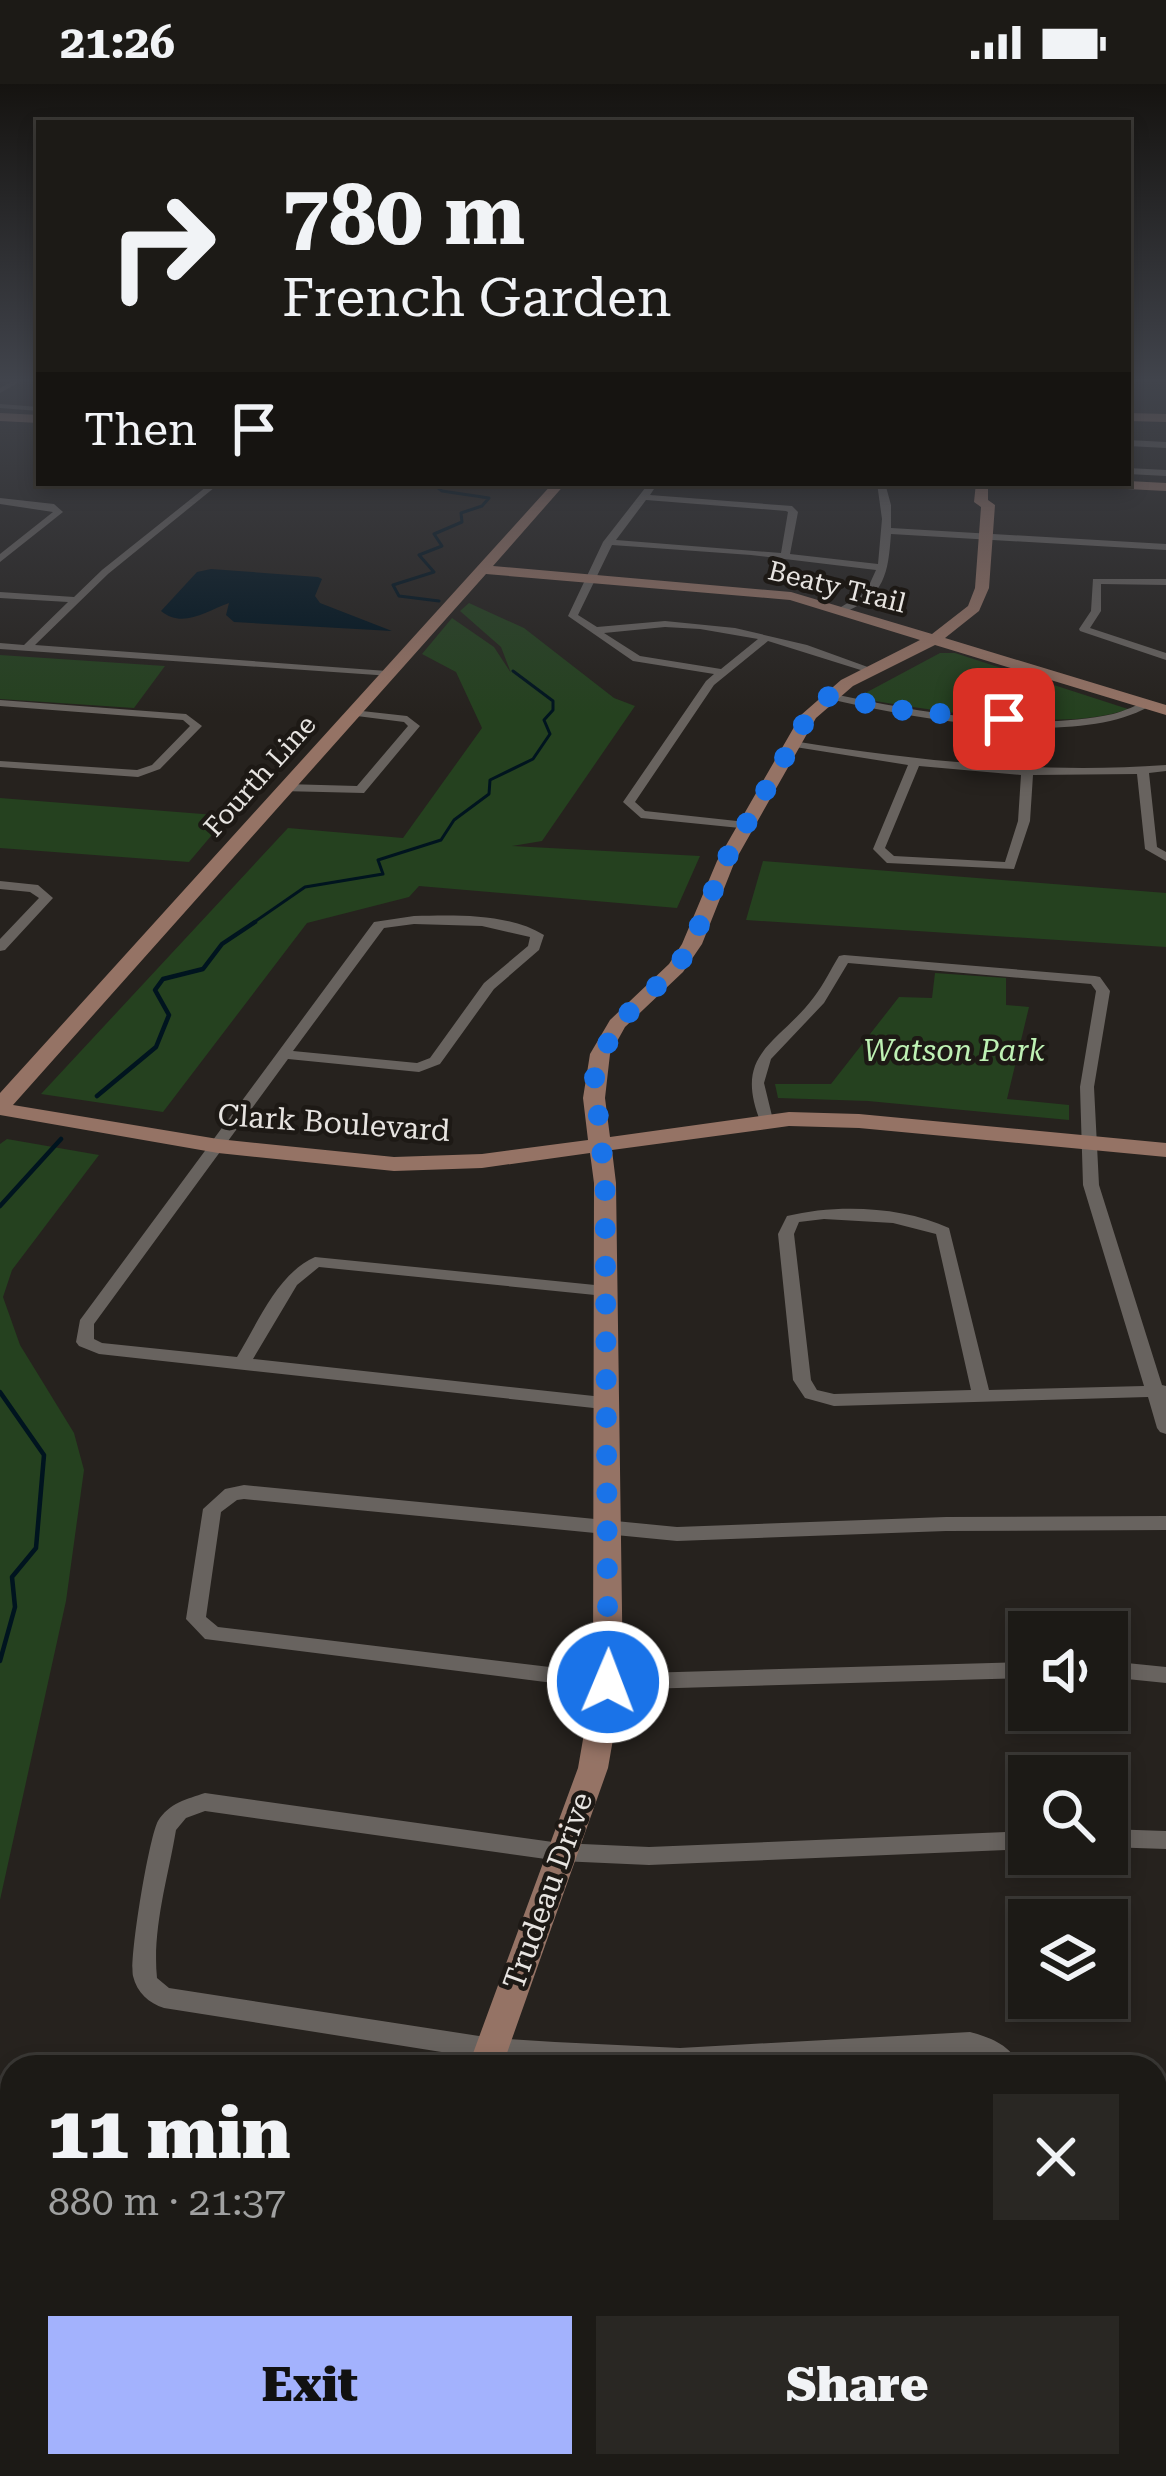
<!DOCTYPE html>
<meta charset="utf-8">
<style>
body{margin:0;font-family:"Roboto Serif",serif;background:#292723;color:#f1f3f6;height:100vh;display:flex;flex-direction:column;font-size:45px;white-space:nowrap}
*{box-sizing:border-box;margin:0}
p{font-size:39px;color:#a0a1a1}
.icon{flex:none;width:66px;height:66px;fill:none;stroke:currentColor;stroke-width:2;stroke-linecap:round;stroke-linejoin:round}
.map{position:relative;flex:1;overflow:hidden}
.side{position:absolute;left:0px;top:1971px;width:1167px;height:423px;display:flex;flex-direction:column;background:#1c1a16;border-radius:36px 36px 0 0;box-shadow:0 6px 18px #0003,0 0 0 3px #3a3835}
.side>*{flex:none}
.hud{position:absolute;left:36px;top:36px;width:1095px;height:366px;border-radius:0px;box-shadow:0 6px 18px #0003,0 0 0 3px #3a3835;background:#1c1a16;color:#f1f3f6;overflow:hidden}
.fabs{position:absolute;left:1008px;top:1527px;display:grid;gap:24px}
.fabs a{display:grid;place-items:center;width:120px;height:120px;border-radius:0px;background:#1c1a16;box-shadow:0 6px 18px #0003,0 0 0 3px #3a3835;font-size:60px}
.pin{position:absolute;display:grid;place-items:center;width:102px;height:102px;color:#fff;margin:-51px;border-radius:24px;box-shadow:0 6px 18px #0006}
.me{position:absolute;width:132px;margin:-66px;rotate:1deg;stroke-linejoin:round;filter:drop-shadow(0 0 9px #0008)}
.turn{display:flex;align-items:center;gap:42px;height:252px;padding:0 48px;font-size:54px}
.turn .icon{width:156px;height:156px;stroke-width:2.5}
.turn b{display:block;font-size:84px;line-height:102px}
.then{display:flex;align-items:center;height:114px;padding:0 48px;background:#0003;gap:24px;font-size:45px}
.round{display:grid;place-items:center;flex:none;width:126px;height:126px;border-radius:0px;background:#292723}
.head{display:flex;align-items:center;justify-content:space-between;height:204px;padding:0 48px}
h1{font-size:72px;font-weight:800;line-height:90px}
.button{display:flex;gap:24px;margin-top:auto;padding:24px 48px}
.button a{flex:1;height:138px;border-radius:0px;background:#a3b2fd;color:#111;font-size:48px;font-weight:800;line-height:138px;text-align:center}
.button a+a{background:#292723;color:#f1f3f6}
.status{display:flex;justify-content:space-between;align-items:center;height:84px;padding:0 60px;background:#1c1a16;direction:ltr}
.status svg{height:33px;fill:currentColor}
.map>svg:first-child{display:block}
</style>
<div class="status"><b>21:26</b><svg viewBox="0 0 49 12"><path d="M0 12V9h3v3zM5 12V6h3v6zM10 12V3h3v9zM15 12V0h3v12zM26 1h20v11H26zM47 4h2v5h-2z"/></svg></div>
<div class="map">
<svg width="1166" height="2392" viewBox="0 0 1166 2392">
<rect width="100%" height="100%" fill="#26221e"/>
<!-- green -->
<path fill="#25411f" d="M 469,519 L 524,544 L 614,614 L 635,622 L 542,757 L 512,762 L 700,772 L 677,824 L 419,802 L 409,813 L 307,839 L 163,1028 L 41,1010 L 288,744 L 403,754 L 482,644 L 456,588 L 422,570 L 452,534 L 494,563 L 511,589 L 501,563 L 460,527 Z
M 940,569 L 955,569 L 1128,625 C 1063,650 926,625 856,614 Z
M 0,571 L 165,582 L 134,624 L 0,615 Z
M 0,714 L 228,732 L 189,778 L 0,764 Z
M 763,777 L 1166,809 L 1166,863 L 746,836 Z
M 935,889 L 1006,894 L 1006,921 L 1029,923 L 1007,1015 L 1069,1021 L 1069,1036 L 868,1017 L 778,1014 L 775,1000 L 831,1000 L 899,913 L 932,914 Z
M 7,1055 L 99,1071 L 12,1186 L 3,1213 L 20,1261 L 74,1349 L 84,1386 L 66,1517 L 0,1816 L 0,1060 Z
M 0,2036 L 12,2045 L 12,2177 L 0,2192 Z"/>
<!-- water -->
<path fill="#00141f" d="M 211,485 L 318,493 L 322,495 L 315,512 L 320,519 L 392,547 L 234,538 L 226,531 L 229,519 C 206,527 183,545 161,527 L 197,488 Z
M 12,2177 L 12,2382 L 75,2382 L 69,2392 L 1,2392 L 0,2192 Z"/>
<g fill="none" stroke-linecap="round" stroke-linejoin="round">
<!-- stream-far1 -->
<path stroke="#00141f" stroke-width="3" d="M 432,399 L 442,407 L 489,414 L 482,422 L 461,429 L 462,438 L 434,450 L 442,462 L 419,471 L 434,488 L 393,501 L 399,512 L 439,517
M 250,841 L 305,803 L 383,790 L 378,776 L 441,756 L 454,736 L 489,710 L 490,696 L 533,675 L 550,650 L 544,636 L 553,626 L 553,617 L 513,587"/>
<!-- stream -->
<path stroke="#00141f" stroke-width="4.5" d="M 97,1012 L 156,963 L 169,931 L 155,906 L 163,895 L 203,885 L 222,860 L 255,838
M 0,1122 L 61,1055
M 0,1308 L 44,1371 L 36,1464 L 12,1493 L 15,1523 L 0,1577"/>
<!-- street -->
<path fill="#68635f" fill-rule="evenodd" d="M 12,297 L 21,297 L 0,309 L 0,304 Z
M 0,320 L 39,323 L 39,327 L 0,324 Z
M 1128,356 L 1166,358 L 1166,364 L 1128,362 Z
M 1128,384 L 1166,386 L 1166,392 L 1128,390 Z
M 211,399 L 220,399 L 108,490 L 35,561 L 387,587 L 391,588 L 391,592 L 0,565 L 0,559 L 24,561 L 68,518 L 0,514 L 0,508 L 74,513 L 102,486 Z
M 649,399 L 658,399 L 650,411 L 792,422 L 798,428 L 790,470 L 878,480 L 882,435 L 877,399 L 885,399 L 891,421 L 891,444 L 1166,460 L 1166,466 L 891,450 C 888,490 885,511 845,528 L 840,525 L 841,523 L 866,508 L 876,486 L 751,471 L 612,461 L 578,531 L 597,543 L 665,537 L 735,544 L 807,561 L 876,586 L 867,588 L 768,557 L 714,601 L 635,718 L 645,727 L 746,738 L 752,742 L 750,745 L 641,734 L 623,718 L 706,597 L 714,590 L 633,577 L 568,532 L 603,458 ZM 646,416 L 786,427 L 788,428 L 781,469 L 616,456 ZM 665,543 L 700,545 L 758,555 L 721,585 L 640,572 L 604,549 Z
M 0,414 L 54,420 L 63,428 L 0,478 L 0,470 L 53,428 L 0,420 Z
M 1093,495 L 1166,495 L 1166,501 L 1101,500 L 1101,527 L 1090,544 L 1166,569 L 1166,576 L 1080,547 L 1079,545 L 1091,527 Z
M 829,609 C 913,627 1029,649 1113,630 C 1125,627 1136,621 1148,617 L 1153,620 C 1080,667 907,633 825,614 L 824,612 Z
M 0,616 L 186,630 L 202,642 L 160,685 L 138,693 L 0,683 L 0,677 L 137,686 L 152,681 L 190,642 L 183,636 L 0,622 Z
M 353,626 L 407,632 L 420,642 L 364,709 L 281,707 L 281,701 L 285,700 L 357,702 L 408,642 L 404,638 L 349,631 L 349,627 Z
M 793,657 C 918,677 1040,690 1166,681 L 1166,687 L 1149,689 L 1157,763 L 1166,768 L 1166,777 L 1145,765 L 1137,690 L 1033,691 L 1030,737 L 1014,785 L 887,779 L 873,765 L 908,681 L 789,662 L 789,658 ZM 919,682 L 1021,691 L 1018,737 L 1005,778 L 894,772 L 885,764 Z
M 0,797 L 38,801 L 53,814 L 5,866 L 0,867 L 0,855 L 39,814 L 30,808 L 0,805 Z
M 414,832 C 455,831 508,829 544,851 L 539,866 L 494,905 L 440,980 L 419,988 L 288,975 L 94,1240 L 94,1255 L 102,1259 L 237,1273 C 258,1239 277,1190 315,1173 L 605,1202 L 613,1207 L 611,1211 L 605,1212 L 319,1183 L 297,1201 L 253,1275 L 603,1313 L 609,1315 L 612,1319 L 609,1323 L 603,1325 L 99,1270 L 79,1262 L 76,1258 L 80,1236 L 374,838 ZM 414,840 L 482,842 L 530,853 L 528,862 L 484,899 L 430,974 L 417,979 L 293,967 L 384,844 Z
M 844,871 L 1095,892 L 1100,893 L 1110,907 L 1094,1003 L 1099,1101 L 1162,1301 L 1166,1302 L 1166,1350 L 1160,1348 L 1157,1344 L 1148,1313 L 834,1322 L 805,1314 L 793,1296 L 778,1150 L 787,1132 C 836,1120 902,1122 949,1144 L 989,1306 L 1144,1302 L 1083,1101 L 1080,1003 L 1096,907 L 1091,900 L 848,879 L 824,919 L 771,975 L 764,999 L 773,1036 L 766,1040 L 761,1039 C 732,968 778,961 814,913 C 824,900 831,885 839,872 ZM 824,1135 L 893,1139 L 936,1150 L 971,1306 L 834,1310 L 817,1306 L 811,1296 L 794,1150 L 799,1138 Z
M 244,1401 L 677,1443 L 946,1433 L 1166,1432 L 1166,1446 L 946,1447 L 677,1457 L 244,1415 L 237,1416 L 221,1428 L 206,1533 L 218,1543 L 608,1590 L 1029,1578 L 1029,1594 L 608,1606 L 205,1555 L 186,1535 L 203,1425 L 225,1405 Z
M 1107,1577 L 1166,1583 L 1166,1599 L 1107,1593 Z
M 205,1709 L 560,1759 L 649,1763 L 1029,1747 L 1029,1765 L 649,1781 L 560,1777 L 205,1727 L 186,1734 L 176,1746 C 168,1794 152,1845 157,1894 L 169,1904 L 492,1954 L 555,1958 L 680,1964 L 970,1948 C 992,1954 1010,1961 1021,1983 L 992,1983 L 982,1973 L 970,1970 L 733,1983 L 555,1980 L 492,1976 L 164,1924 C 149,1919 137,1909 133,1892 C 129,1874 149,1753 158,1737 C 169,1719 187,1715 205,1709 Z
M 1107,1745 L 1166,1747 L 1166,1765 L 1107,1763 Z
M 1155,2211 L 1166,2213 L 1166,2239 L 1155,2237 Z
M 390,2382 L 473,2382 L 477,2392 L 395,2392 Z"/>
<!-- secondary -->
<path fill="#957365" fill-rule="evenodd" d="M 0,329 L 39,331 L 39,339 L 0,337 Z
M 1128,329 L 1166,330 L 1166,338 L 1128,337 Z
M 1128,397 L 1166,399 L 1166,407 L 1088,403 L 1082,399 Z
M 553,399 L 566,399 L 493,482 L 791,508 L 932,550 L 968,522 L 975,504 L 981,423 L 974,418 L 976,399 L 988,399 L 988,416 L 995,421 L 989,504 L 979,527 L 945,554 L 1166,621 L 1166,631 L 935,561 L 853,602 L 816,634 L 735,777 L 702,860 L 683,888 L 625,943 L 610,970 L 605,1014 L 610,1053 L 789,1028 L 859,1030 L 1166,1059 L 1166,1073 L 859,1044 L 789,1042 L 612,1066 L 616,1099 L 623,1598 L 608,1684 L 502,1983 L 468,1983 L 578,1684 L 593,1598 L 594,1099 L 590,1069 L 482,1084 L 394,1087 L 218,1069 L 0,1031 L 0,1009 ZM 486,490 L 790,516 L 920,556 L 841,596 L 801,631 L 717,777 L 682,860 L 669,880 L 610,936 L 590,970 L 583,1014 L 588,1056 L 482,1070 L 394,1073 L 218,1055 L 13,1021 Z
M 192,2382 L 237,2382 L 233,2392 L 188,2392 Z"/>
</g>
<!-- sky -->
<linearGradient id="sky" x2="0" y2="1"><stop stop-color="#151310"/><stop offset="0.47" stop-color="#41444c"/><stop offset="1" stop-color="#41444c" stop-opacity="0"/></linearGradient>
<rect width="1166" height="631" fill="url(#sky)"/>
<g fill="none" stroke-linecap="round" stroke-linejoin="round">
<!-- route -->
<path stroke="#1a73e8" stroke-width="21" stroke-dasharray="0 37.8" d="M 608,1598 L 605,1099 L 594,988 L 617,940 L 676,884 L 692,860 L 725,777 L 809,631 L 829,612 L 900,626 L 1004,635"/>
</g>
<g text-anchor="middle" stroke-width="9" stroke-linejoin="round" paint-order="stroke">
<!-- far-street labels -->
<g font-size="27" fill="#e7e4e1" stroke="#1d1915">
<text transform="translate(837 503) rotate(14)" y="9">Beaty Trail</text>
<text transform="translate(260 692) rotate(-48)" y="9">Fourth Line</text>
</g>
<!-- park labels -->
<g font-size="30" font-style="italic" fill="#bef1b4" stroke="#1d1915">
<text x="954" y="977">Watson Park</text>
</g>
<!-- street labels -->
<g font-size="30" fill="#e7e4e1" stroke="#1d1915">
<text transform="translate(334 1039) rotate(4)" y="10">Clark Boulevard</text>
<text transform="translate(548 1807) rotate(-70)" y="10">Trudeau Drive</text>
</g>
</g>
</svg>
<div class="fabs">
<a><svg class="icon" aria-label="sound" viewBox="0 0 24 24"><path d="M4 9h4l5-4v14l-5-4H4zM17 9q2 3 0 6"/></svg></a>
<a><svg class="icon" aria-label="search" viewBox="0 0 24 24"><circle cx="10" cy="10" r="6"/><path d="M15 15l6 6"/></svg></a>
<a><svg class="icon" aria-label="layers" viewBox="0 0 24 24"><path d="M12 4l9 5-9 5-9-5zM3 14l9 5 9-5"/></svg></a>
</div>
<div class="pin" style="left:1004px;top:635px;background:#d93025"><svg class="icon" aria-label="arrive" viewBox="0 0 24 24"><path d="M6 21V4h12l-3 4 3 4H6"/></svg></div>
<svg class="me" style="left:608px;top:1598px" viewBox="-20 -20 40 40"><circle r="17" fill="#1a73e8" stroke="#fff" stroke-width="3"/><path d="M0-11L8 9 0 5-8 9z" fill="#fff"/></svg>
<div class="hud">
<div class="turn"><svg class="icon" aria-label="right" viewBox="0 0 24 24"><path d="M7 20v-9h11M14 6l5 5-5 5"/></svg><div><b>780 m</b>French Garden</div></div>
<div class="then">Then<svg class="icon" aria-label="arrive" viewBox="0 0 24 24"><path d="M6 21V4h12l-3 4 3 4H6"/></svg></div>
</div>
<section class="side">
<div class="head"><div><h1>11 min</h1><p>880 m · 21:37</p></div><a class="round"><svg class="icon" aria-label="close" viewBox="0 0 24 24"><path d="M6 6l12 12M18 6L6 18"/></svg></a></div>
<div class="button"><a>Exit</a><a>Share</a></div>
</section>
</div>
